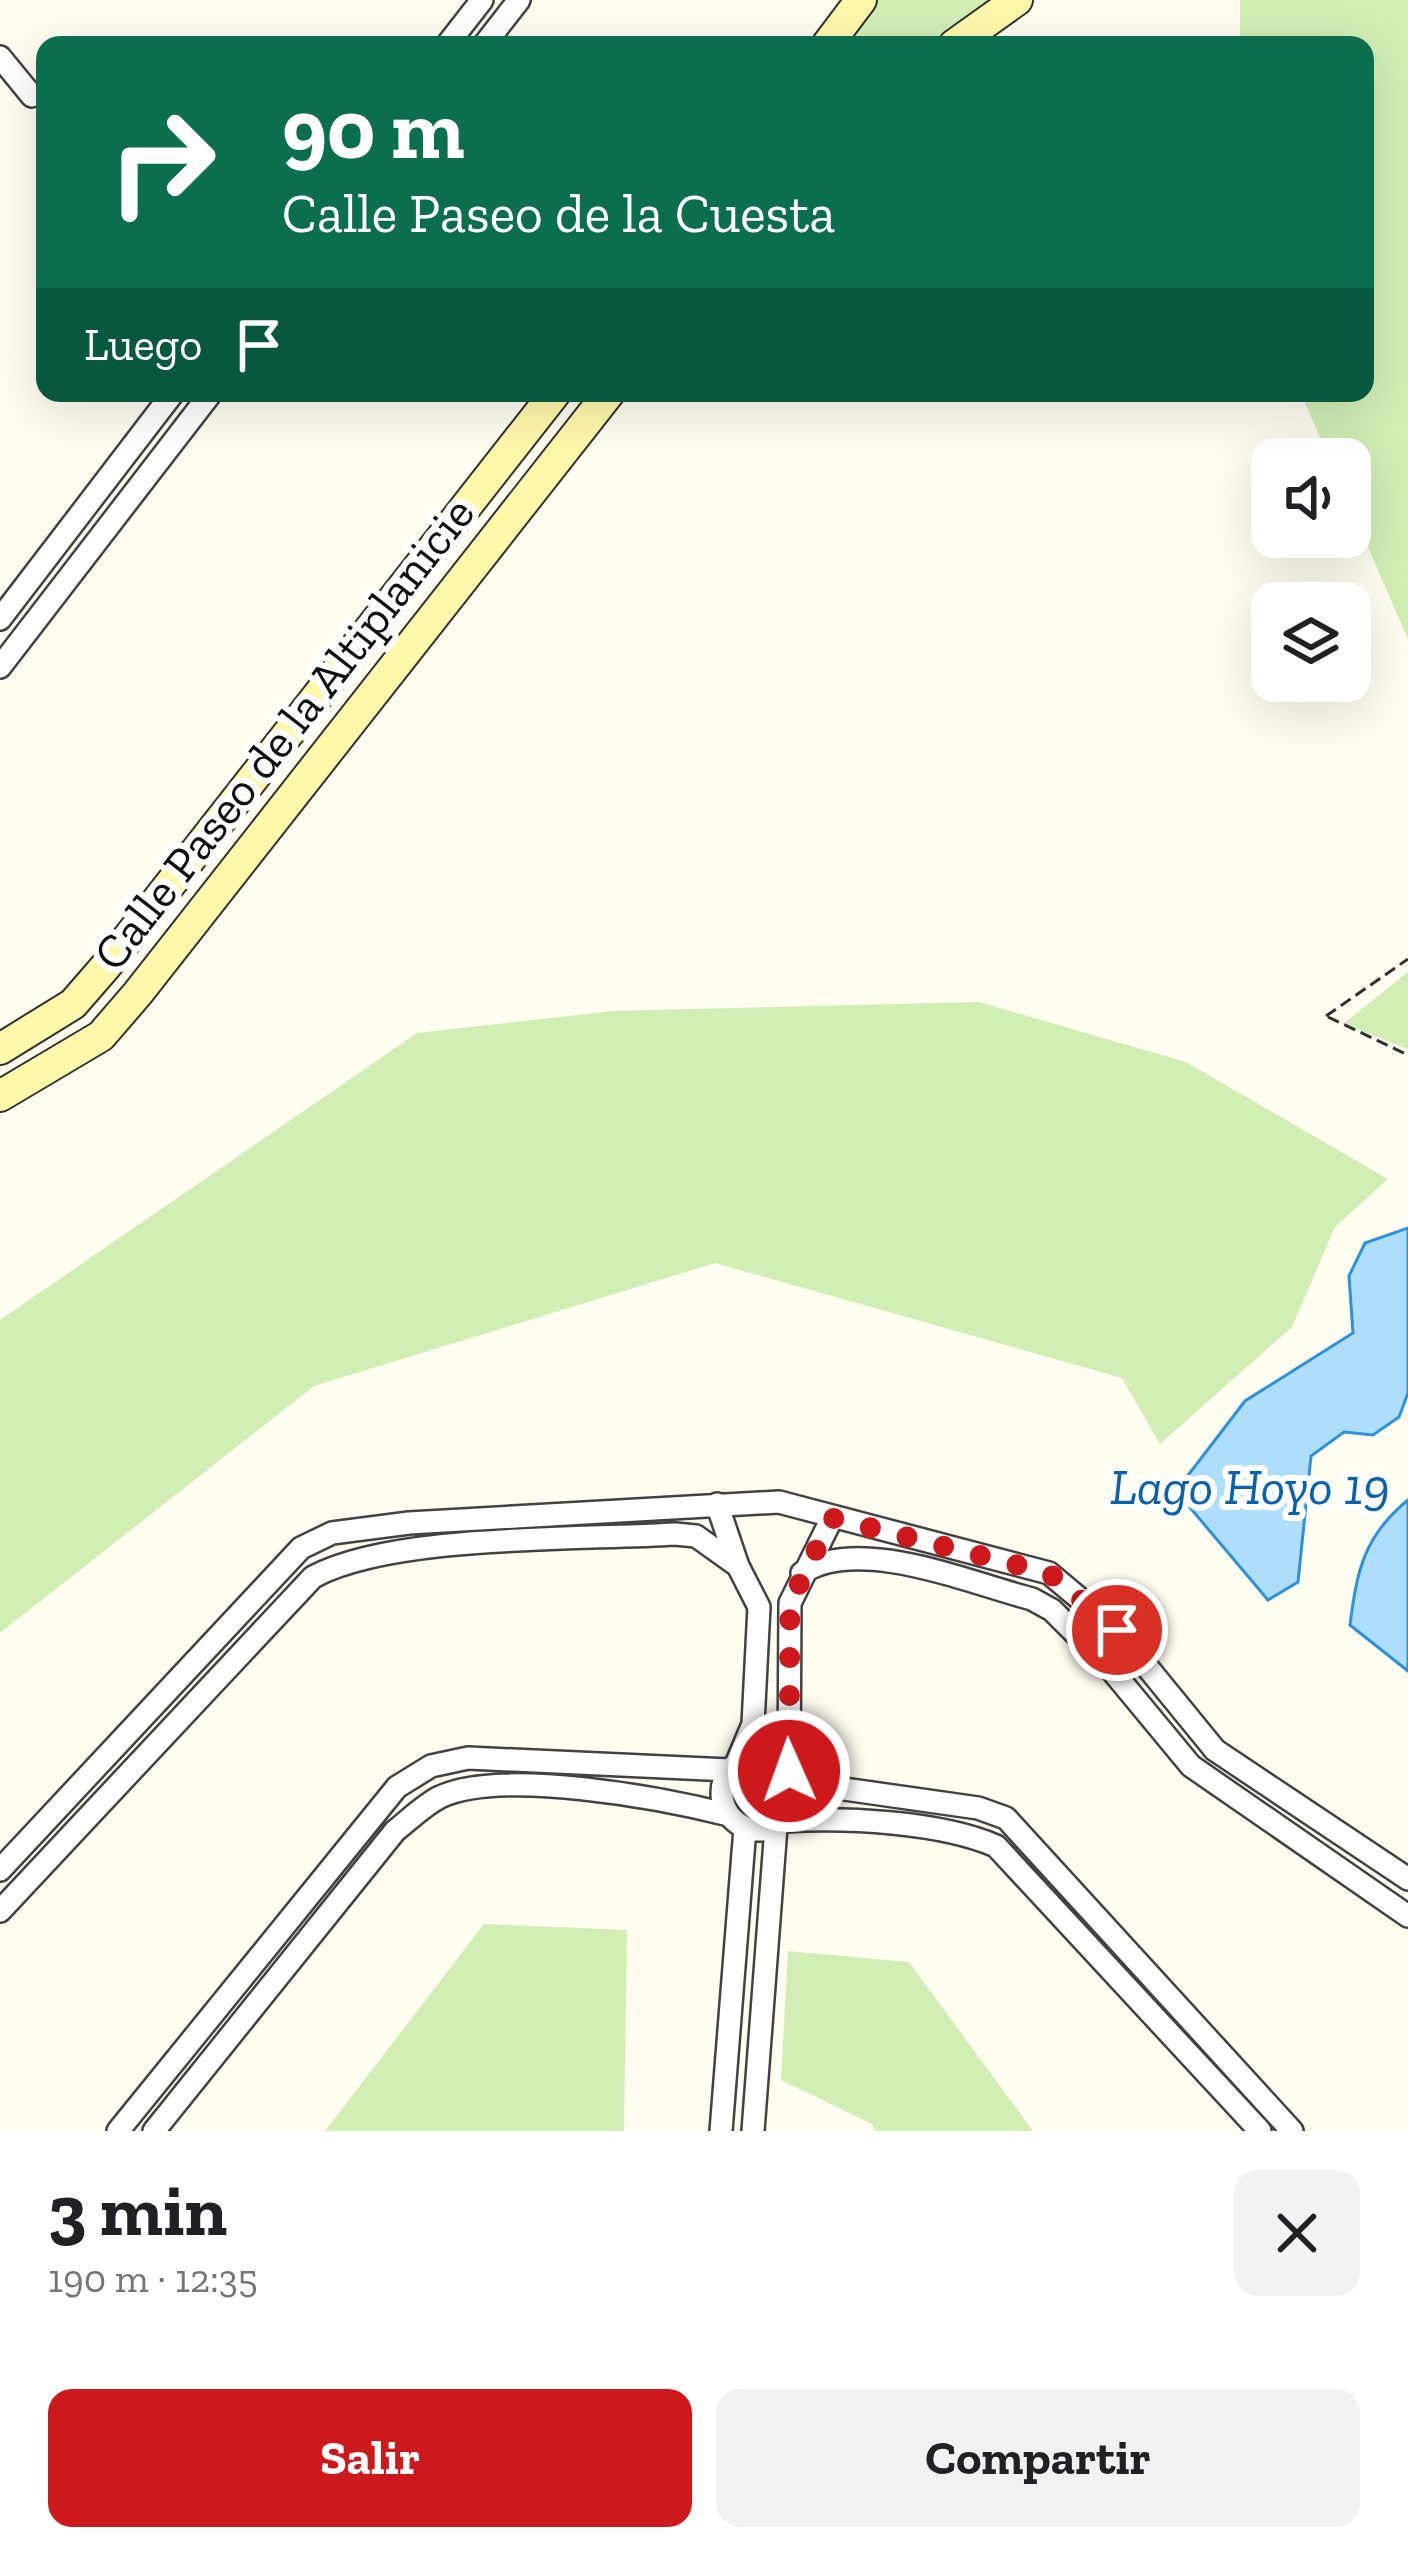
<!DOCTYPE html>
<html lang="es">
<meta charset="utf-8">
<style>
body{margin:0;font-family:"Zilla Slab",serif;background:#f2f2f2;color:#202124;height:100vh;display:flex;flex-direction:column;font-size:45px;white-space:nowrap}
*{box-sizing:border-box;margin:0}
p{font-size:39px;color:#757577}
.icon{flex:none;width:66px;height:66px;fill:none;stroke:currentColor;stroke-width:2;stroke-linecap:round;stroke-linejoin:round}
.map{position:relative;height:2131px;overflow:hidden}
.details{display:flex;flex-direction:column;background:#fff;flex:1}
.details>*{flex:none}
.hud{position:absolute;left:36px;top:36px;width:1338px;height:366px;border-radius:24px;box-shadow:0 12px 48px #0002;background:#0b6e4f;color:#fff;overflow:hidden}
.fabs{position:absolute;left:1251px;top:438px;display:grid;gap:24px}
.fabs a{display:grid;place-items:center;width:120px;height:120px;border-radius:24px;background:#fff;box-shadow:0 12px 48px #0002;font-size:60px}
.pin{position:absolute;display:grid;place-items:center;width:102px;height:102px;color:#fff;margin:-51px;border:6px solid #fff;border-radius:50%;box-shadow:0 3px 12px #0007}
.me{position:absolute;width:132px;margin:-66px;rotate:358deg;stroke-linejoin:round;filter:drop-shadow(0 0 9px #0008)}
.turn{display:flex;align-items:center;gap:42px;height:252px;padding:0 48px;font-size:54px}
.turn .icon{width:156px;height:156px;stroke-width:2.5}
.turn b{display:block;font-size:84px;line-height:102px}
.then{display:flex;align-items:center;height:114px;padding:0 48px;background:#0003;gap:24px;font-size:45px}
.round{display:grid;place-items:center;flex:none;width:126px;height:126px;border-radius:24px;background:#f2f2f2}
.head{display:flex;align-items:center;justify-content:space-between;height:204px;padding:0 48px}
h1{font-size:72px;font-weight:700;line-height:90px}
.action{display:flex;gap:24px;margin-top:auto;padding:24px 48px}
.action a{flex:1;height:138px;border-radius:24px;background:#cd181c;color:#fff;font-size:48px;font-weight:700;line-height:138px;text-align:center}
.action a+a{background:#f2f2f2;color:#202124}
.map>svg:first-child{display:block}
</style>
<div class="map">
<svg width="1408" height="2131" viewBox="0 0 1408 2131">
<rect width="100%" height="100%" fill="#fffcf0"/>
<!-- green -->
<path fill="#d1eeb5" d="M 875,0 L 998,0 L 936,45 L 840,45 Z
M 1240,0 L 1408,0 L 1408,639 L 1350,506 L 1350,459 L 1329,459 L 1301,393 L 1365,393 L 1365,45 L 1240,45 Z
M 1408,972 L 1408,1049 L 1343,1024 Z
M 979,1002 L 1186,1062 L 1388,1179 L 1335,1227 L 1292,1327 L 1160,1444 L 1122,1378 L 715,1263 L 314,1386 L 0,1633 L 0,1320 L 417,1033 L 613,1011 Z
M 484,1924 L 627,1930 L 624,2131 L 325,2131 Z
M 788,1951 L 909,1962 L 1033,2131 L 875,2131 L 872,2124 L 781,2080 Z"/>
<!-- water -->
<path fill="#afddfc" stroke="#2e92db" stroke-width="3" d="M 1408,1228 L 1408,1393 L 1399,1417 L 1373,1435 L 1344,1432 L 1311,1456 L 1298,1582 L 1268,1600 L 1176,1491 L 1245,1401 L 1353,1333 L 1349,1276 L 1365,1243 Z
M 1408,1500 L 1408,1671 L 1350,1625 C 1357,1570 1364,1536 1408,1500 Z"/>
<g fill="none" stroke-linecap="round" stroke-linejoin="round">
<defs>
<path id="street" d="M 447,45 L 482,0
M 484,45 L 519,0
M 0,57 L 32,96
M 0,619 L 173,393
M 0,667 L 211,393
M 717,1504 L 738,1566 L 759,1607 L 753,1724 L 737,1762
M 802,1573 C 858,1535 970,1583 1032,1599 L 1052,1610 L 1109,1667 L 1191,1766 L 1408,1916
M722 1793a37 37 0 1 1 74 0a37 37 0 1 1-74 0Z
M 789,1771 L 790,1603 L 832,1518
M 795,1782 L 978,1808 L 1006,1818 L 1292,2131
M 785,1821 C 845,1817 941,1822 996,1846 L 1260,2131
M 0,1870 L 301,1548 L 332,1533 L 409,1523 L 779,1502 L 1049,1573 L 1117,1630 L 1215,1750 L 1408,1879
M 0,1911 L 313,1577 C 393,1534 579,1540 675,1534 L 696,1536 L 738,1566
M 118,2131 L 397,1787 L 431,1766 L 468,1758 L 729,1770
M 154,2131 L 395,1831 C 409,1820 424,1805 440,1797 C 502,1768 662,1798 729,1815
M 721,2131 L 745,1828
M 753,2131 L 776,1827"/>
<path id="secondary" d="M 827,45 L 861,0
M 954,45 L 1017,0
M 0,1049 L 73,1004 L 106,966 L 555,393
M 0,1096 L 101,1036 L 138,993 L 609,393"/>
</defs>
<!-- street casing -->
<use href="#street" stroke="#424242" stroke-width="26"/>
<!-- secondary casing -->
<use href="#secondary" stroke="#313131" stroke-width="34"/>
<!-- path -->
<path stroke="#313131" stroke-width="3" stroke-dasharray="12 6" stroke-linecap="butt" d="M 1326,1016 L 1408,959
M 1328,1017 L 1408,1055"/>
<!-- street -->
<use href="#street" stroke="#fff" stroke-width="21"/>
<!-- secondary -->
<use href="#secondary" stroke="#fff8ab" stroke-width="30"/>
</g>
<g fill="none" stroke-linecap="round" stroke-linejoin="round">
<!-- route -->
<path stroke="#cd181c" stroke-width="21" stroke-dasharray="0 37.8" d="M 789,1771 L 790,1603 L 832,1518 L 1049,1573 L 1117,1630"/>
</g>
<g text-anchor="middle" stroke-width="12" stroke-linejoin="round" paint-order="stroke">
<!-- street labels -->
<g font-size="48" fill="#0f0f0f" stroke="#fff">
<text transform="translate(283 733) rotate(-52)" y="17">Calle Paseo de la Altiplanicie</text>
</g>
<!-- water labels -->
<g font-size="51" font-style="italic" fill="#0a62ae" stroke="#fff">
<text x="1250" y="1504">Lago Hoyo 19</text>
</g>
</g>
</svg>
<div class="fabs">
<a><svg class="icon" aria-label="sound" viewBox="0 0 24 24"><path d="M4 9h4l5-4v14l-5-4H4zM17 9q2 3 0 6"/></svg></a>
<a><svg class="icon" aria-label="layers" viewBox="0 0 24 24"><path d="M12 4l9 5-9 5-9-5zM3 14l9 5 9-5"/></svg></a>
</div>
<div class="pin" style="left:1117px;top:1630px;background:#d93025"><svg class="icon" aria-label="arrive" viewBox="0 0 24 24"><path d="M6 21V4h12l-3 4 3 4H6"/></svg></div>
<svg class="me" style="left:789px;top:1771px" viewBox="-20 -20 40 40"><circle r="17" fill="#cd181c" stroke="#fff" stroke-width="3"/><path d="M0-11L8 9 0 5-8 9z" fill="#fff"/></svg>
<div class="hud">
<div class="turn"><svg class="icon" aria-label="right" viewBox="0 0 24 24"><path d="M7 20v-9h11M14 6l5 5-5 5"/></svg><div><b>90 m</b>Calle Paseo de la Cuesta</div></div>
<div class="then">Luego<svg class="icon" aria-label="arrive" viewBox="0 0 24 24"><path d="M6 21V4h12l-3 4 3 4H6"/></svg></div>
</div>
</div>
<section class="details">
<div class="head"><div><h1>3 min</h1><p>190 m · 12:35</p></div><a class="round"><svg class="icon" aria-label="close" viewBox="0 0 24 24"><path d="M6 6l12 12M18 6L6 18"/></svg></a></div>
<div class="action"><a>Salir</a><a>Compartir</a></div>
</section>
